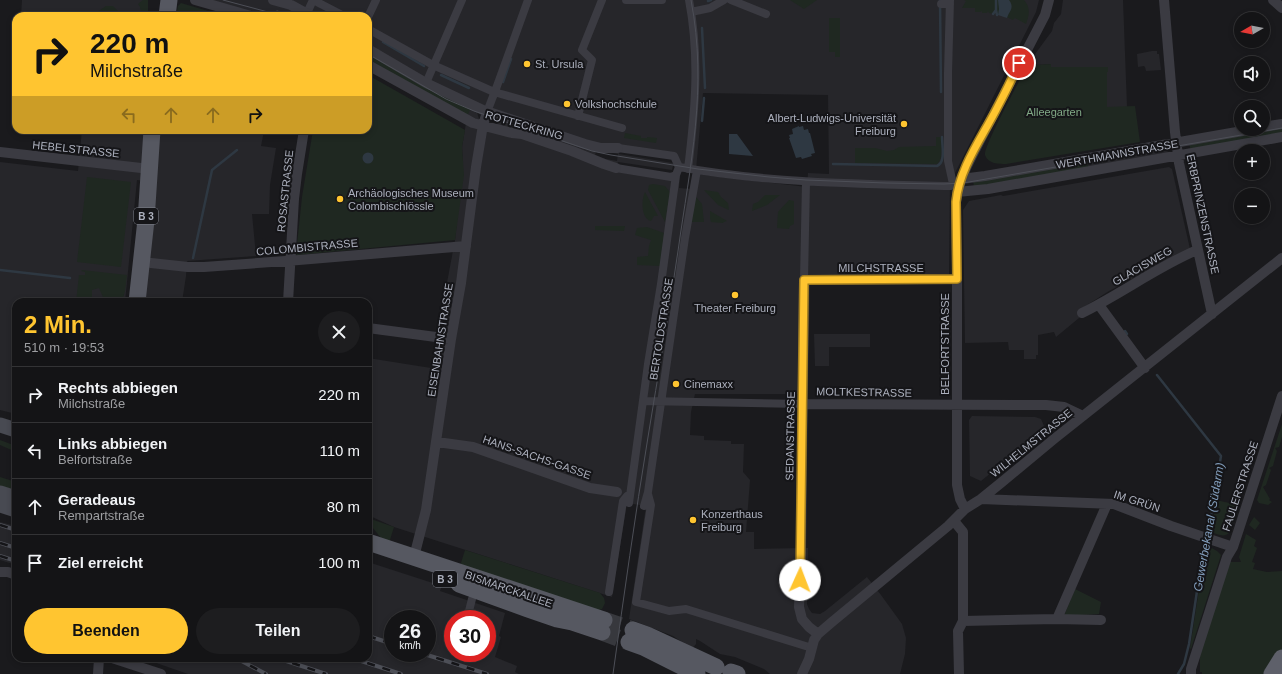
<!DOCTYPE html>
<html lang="de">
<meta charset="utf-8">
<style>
body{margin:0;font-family:Arial,sans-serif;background:#1d1d1f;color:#f1f3f6;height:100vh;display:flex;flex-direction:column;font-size:15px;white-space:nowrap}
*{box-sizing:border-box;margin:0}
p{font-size:13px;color:#9d9ea1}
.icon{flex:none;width:22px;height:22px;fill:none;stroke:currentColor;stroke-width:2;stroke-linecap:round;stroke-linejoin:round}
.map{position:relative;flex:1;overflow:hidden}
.details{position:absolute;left:12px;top:298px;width:360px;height:364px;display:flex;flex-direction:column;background:#141416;border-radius:12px;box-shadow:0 2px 6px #0003,0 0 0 1px #333335}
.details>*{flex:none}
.hud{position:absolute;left:12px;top:12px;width:360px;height:122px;border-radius:12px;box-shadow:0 2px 6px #0003,0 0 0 1px #333335;background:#ffc530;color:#111;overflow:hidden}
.needle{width:26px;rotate:261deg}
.buttons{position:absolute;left:1234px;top:12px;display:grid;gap:8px}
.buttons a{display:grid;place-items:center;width:36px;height:36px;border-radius:50%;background:#141416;box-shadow:0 2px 6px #0003,0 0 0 1px #333335;font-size:20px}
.speed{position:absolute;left:384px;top:610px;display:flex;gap:8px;font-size:20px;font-weight:700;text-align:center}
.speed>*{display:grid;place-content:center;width:52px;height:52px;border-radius:50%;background:#141416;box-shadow:0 2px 6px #0003,0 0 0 1px #333335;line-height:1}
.speed small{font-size:10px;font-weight:400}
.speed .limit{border:6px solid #d22;background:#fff;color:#111}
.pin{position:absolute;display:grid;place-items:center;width:34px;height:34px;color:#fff;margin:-17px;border:2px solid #fff;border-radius:50%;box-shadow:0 1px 4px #0007}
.me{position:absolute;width:44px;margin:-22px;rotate:2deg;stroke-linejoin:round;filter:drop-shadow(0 0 3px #0008)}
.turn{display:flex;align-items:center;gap:14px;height:84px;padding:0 12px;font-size:18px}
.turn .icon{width:52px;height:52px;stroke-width:2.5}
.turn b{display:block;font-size:28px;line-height:34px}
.lanes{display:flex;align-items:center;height:38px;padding:0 12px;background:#0003;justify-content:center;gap:20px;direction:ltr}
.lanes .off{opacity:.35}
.round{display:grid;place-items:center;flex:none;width:42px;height:42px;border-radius:21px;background:#1d1d1f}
.summary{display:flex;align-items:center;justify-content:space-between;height:68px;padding:0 12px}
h1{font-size:24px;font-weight:600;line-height:30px;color:#ffc530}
.button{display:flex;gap:8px;margin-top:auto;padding:8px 12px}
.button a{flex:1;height:46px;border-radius:24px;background:#ffc530;color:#111;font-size:16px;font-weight:600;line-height:46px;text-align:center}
.button a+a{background:#1d1d1f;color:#f1f3f6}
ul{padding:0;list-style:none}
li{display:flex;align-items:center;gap:12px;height:56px;padding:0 12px;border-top:1px solid #333335}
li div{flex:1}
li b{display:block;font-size:15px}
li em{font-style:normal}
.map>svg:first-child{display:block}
</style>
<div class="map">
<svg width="1282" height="674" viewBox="0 0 1282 674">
<rect width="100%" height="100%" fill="#1a1a1d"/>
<!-- built -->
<path fill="#26262a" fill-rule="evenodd" d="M 22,0 L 148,0 L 148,16 L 21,16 Z
M 205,0 L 1039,0 L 1036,12 L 950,183 L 949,276 L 810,278 L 808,394 L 695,394 L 691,412 L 690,435 L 704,436 L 704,440 L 731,441 L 731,444 L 744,444 L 743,472 L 750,480 L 746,532 L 754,532 L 754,549 L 808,548 L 807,604 L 809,609 L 812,613 L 820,614 L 825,611 L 867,577 L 881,595 L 902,624 L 906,638 L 905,654 L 900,674 L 770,674 L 764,669 L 735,657 L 720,654 L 700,641 L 696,639 L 696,644 L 692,649 L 673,636 L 629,619 L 646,506 L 627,503 L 612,597 L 394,527 L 368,515 L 368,358 L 431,368 L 455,240 L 463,163 L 462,147 L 467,117 L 368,61 L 368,16 L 238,16 ZM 703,93 L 828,95 L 829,174 L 808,173 L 807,187 L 696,174 L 691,189 L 679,188 L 680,175 L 616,166 L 618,162 L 672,170 L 673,166 L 696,170 ZM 477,112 L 498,118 L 497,125 L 479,119 ZM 596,150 L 618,154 L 617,161 L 595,157 ZM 619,150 L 674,159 L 673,163 L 619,154 Z
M 1063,0 L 1123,0 L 1127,107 L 1107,107 L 1107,72 L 1108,67 L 1051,67 L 1051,64 L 1037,65 L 1030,61 L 1052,31 L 1054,23 L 1061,14 Z
M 1152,51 L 1157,51 L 1157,54 L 1159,54 L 1161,70 L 1146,71 L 1145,67 L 1144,66 L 1138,67 L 1137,54 Z
M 82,130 L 266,130 L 264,131 L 261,146 L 276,148 L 270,185 L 269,214 L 252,214 L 256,256 L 187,261 L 186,276 L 182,302 L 143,302 L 153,182 L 137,180 L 125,302 L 16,302 L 16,414 L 0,410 L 0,162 L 78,171 Z
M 1167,148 L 1168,154 L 1088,168 L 1087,161 Z
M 1169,167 L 1172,169 L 1190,249 L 1109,291 L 1084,307 L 1089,314 L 1079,318 L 1056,337 L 1054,332 L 1038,335 L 1038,355 L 1036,355 L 1036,359 L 1024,359 L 1024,350 L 1009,350 L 1008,342 L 965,343 L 963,210 L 969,201 L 1001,195 L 1003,196 Z
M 814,334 L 870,334 L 870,347 L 829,347 L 829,366 L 815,366 Z
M 972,416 L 1035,417 L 1041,419 L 1044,426 L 1041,432 L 981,481 L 970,476 L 969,420 Z
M 0,522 L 16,526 L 16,565 L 0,560 Z
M 368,562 L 442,586 L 440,591 L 505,613 L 499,636 L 501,637 L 495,657 L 517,666 L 515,672 L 519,674 L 188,674 L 142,658 L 368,658 ZM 393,619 L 427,619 L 427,653 L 393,653 ZM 453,619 L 487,619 L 487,653 L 453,653 Z"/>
<!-- green -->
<path fill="#1f2821" d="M 143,0 L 148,0 L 148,16 L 142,16 L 140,7 L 138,4 Z
M 790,0 L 817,0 L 804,9 Z
M 964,0 L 1024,0 C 1031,8 1029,15 1026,24 L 1015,18 L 1013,20 L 1002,15 L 989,13 L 988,11 L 987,13 L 982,13 L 982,11 L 980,12 L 975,12 L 975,8 L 962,8 L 966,1 Z
M 181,3 L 225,16 L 176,16 L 178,6 Z
M 106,6 L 113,6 L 118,11 L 106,16 L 59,16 L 97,12 Z
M 829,18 L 840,18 L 840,57 L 835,57 L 835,52 L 829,52 Z
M 368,52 L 471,107 L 467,117 L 368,61 Z
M 1030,61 L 1037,65 L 1051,64 L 1051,67 L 1108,67 L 1108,72 L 1107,72 L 1107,107 L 1135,106 L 1140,142 L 1006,164 C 999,164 988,164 985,155 C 983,147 1023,74 1030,61 Z
M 368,75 L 465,130 L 462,147 L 464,175 L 455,240 L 297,255 L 296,254 L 302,197 L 313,130 L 368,130 Z
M 1282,127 L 1282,134 L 1191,151 L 1189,143 Z
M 625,133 L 641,136 L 641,138 L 647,138 L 647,137 L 657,138 L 656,143 L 624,138 Z
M 936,137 L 941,137 C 941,145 944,158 937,164 L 855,163 L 855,148 L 875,148 L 887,151 L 894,150 L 899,147 L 936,146 Z
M 1087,161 L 1088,168 L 974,188 L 973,180 Z
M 87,177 L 131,182 L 121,267 L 77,262 Z
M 653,184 L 665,186 L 670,192 L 665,222 L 648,190 L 649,185 Z
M 704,190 L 718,192 L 721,197 L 728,203 L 729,210 L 718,205 Z
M 645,192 L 658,216 L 654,216 L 651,221 C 641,219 641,200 645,192 Z
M 765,195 L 780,195 L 767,205 L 752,211 L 753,204 L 758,202 Z
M 696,197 L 702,204 L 704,222 L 691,222 Z
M 789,200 L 794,201 L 794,224 L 790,226 L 789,229 L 777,228 L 778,212 Z
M 710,211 L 727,221 L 724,222 L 723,223 L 711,222 L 710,218 Z
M 595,226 L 625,226 L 624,231 L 595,230 Z
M 647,227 L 664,233 L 660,266 L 637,265 L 637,257 L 648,256 L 649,246 L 651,240 L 635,235 L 637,228 Z
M 82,270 L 127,275 L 125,291 L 122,302 L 101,302 L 101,298 L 103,297 L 99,288 L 92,290 L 92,300 L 90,300 L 90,302 L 76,302 L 79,275 L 85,275 L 85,272 L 81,271 Z
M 1282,424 L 1282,437 L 1279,447 L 1275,448 L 1277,451 L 1273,466 L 1269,468 L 1271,470 L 1266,485 L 1263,487 L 1270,499 L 1269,500 L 1272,502 L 1268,505 L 1259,503 L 1257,500 Z
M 0,440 L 16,446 L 16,452 L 0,445 Z
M 0,477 L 16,482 L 16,490 L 0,486 Z
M 1216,500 L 1238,505 L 1229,533 C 1224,538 1217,534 1211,532 Z
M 1254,517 L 1260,523 L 1255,530 L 1249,525 Z
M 368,518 L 394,527 L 389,543 L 381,538 L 368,522 Z
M 1246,534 L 1256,540 L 1254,546 L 1257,548 L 1252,562 L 1255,563 L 1253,569 L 1267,572 L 1282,571 L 1282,649 L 1265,674 L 1202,674 L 1202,672 L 1200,672 L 1200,652 L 1229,562 L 1241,562 L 1239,557 Z
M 1206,545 L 1217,551 L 1221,555 L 1191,649 L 1190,648 Z
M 465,550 L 600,593 L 604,598 L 605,603 L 602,609 L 598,610 L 460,566 Z
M 1075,589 L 1101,602 L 1099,614 L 1064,616 Z"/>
<!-- water -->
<path fill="#2e3842" d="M 998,0 L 1009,0 C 1015,8 1009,11 1007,18 L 998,15 L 999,9 Z
M 799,126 L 799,127 L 803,126 L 804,130 L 808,129 L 809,133 L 810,133 L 815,153 L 811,154 L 812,156 L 802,159 L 801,157 L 796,158 L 789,138 L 790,138 L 789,135 L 793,134 L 792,129 Z
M 729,134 L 737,134 L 753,156 L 729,154 Z
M362.5 158a5.5 5.5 0 1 1 11 0a5.5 5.5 0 1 1-11 0Z"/>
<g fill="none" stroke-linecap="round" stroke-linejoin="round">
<!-- stream -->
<path stroke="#2e3842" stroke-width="2.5" d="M 940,0 L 941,92
M 708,1 L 711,0
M 996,10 L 997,15
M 993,14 L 996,10 L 996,0
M 702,28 L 705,88
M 383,42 L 424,66
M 441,75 L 469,88
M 503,82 L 511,59
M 702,121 L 704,98
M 833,164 L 937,166 C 946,162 942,146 942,137
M 193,258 L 212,170 L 237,150
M 0,270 L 70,278
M 1125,331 L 1127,334
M 1157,375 L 1221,456 L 1208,535
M 1178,674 L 1184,664 L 1189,644 L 1204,545 L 1206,540"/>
<!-- primary-tunnel -->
<path stroke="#37383d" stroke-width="17" stroke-dasharray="17 8" stroke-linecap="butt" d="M 604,620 L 633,630
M 602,632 L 629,642"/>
<!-- pedestrian -->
<path stroke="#3b3b42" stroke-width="8" d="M 313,0 L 344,16
M 626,0 L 662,0
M 731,0 L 766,14
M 950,0 L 948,73 L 948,161 L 953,184
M 941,4 L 950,4
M 691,12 L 710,8 L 724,0
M 307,13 L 313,0
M 368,17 L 376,0
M 368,29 L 433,65 L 494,92 L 622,128
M 426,83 L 462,0
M 487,112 L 497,86 L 528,0
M 578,116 L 592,60 L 582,50 L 602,0
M 679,167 C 769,183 859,184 951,186 L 961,179
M 616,168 L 671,177 L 676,175 L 679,167 L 674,156 L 618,148
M 688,169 C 695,111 700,58 689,0
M 804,280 L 806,182
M 643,401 L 802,404
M 648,494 L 651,505 L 636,602 L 669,611 L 686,609 L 812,648
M 629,503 L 648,364 L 661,284 L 676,175
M 644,506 L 648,492 L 685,238 L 697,170
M 609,592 L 623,501 L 627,496
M 467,619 L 472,599"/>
<!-- minor -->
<path stroke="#3b3b42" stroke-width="10" d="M 195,0 L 251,16
M 273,0 L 291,5 L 311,16
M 1164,0 L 1175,132 L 1179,163 L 1212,314
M 1273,0 L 1282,8
M 368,49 L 426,83 L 483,110 L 585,144 L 601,148 L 618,148
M 368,65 L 473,123 L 512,133 L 522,134 L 572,151 L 604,164 L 616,168
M 1263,127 L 1282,124
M 0,152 L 150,169
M 961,179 L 985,176 L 1254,129
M 957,192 L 988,189 L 1282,137
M 151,263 L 188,267 L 204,267 L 299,260 L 466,246
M 288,302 L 294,199 L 297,174 L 304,130
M 1099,305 L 1145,368
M 1082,313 C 1121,294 1157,267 1197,250
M 368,328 L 451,339
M 802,404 L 1046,405 L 1064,407 L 1083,416
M 437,442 L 473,447 L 590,488 L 617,492
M 981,499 L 1114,504 L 1171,526 L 1233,547
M 965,509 L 960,499 L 957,485 L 957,271 L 956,202 C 958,185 964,171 972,156 L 1045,15 L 1049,0
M 954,521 L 963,532 L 963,621 L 958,631 L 959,674
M 414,557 L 426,510 L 451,339 L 461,283 L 476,167 L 483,125 L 487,112
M 0,572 L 8,572 L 16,575
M 1057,619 L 1107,504
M 963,621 L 1057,619 L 1101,620
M 818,634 L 809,627 L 802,619 L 799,607 L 801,553 L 804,280 L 957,279
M 112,658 L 161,674
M 98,674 L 99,658
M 802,674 L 809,659 L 814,640 L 818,634 L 832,622 L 948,526 L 965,509 L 981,499 L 1002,482 L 1054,439 L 1282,258
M 1191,674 L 1191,669 L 1227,557 L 1233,547 L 1239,529 L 1282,396"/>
<!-- secondary -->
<path stroke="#484a52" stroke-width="15" d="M 0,425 L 16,430
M 0,493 L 16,498
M 0,505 L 16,510"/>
<!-- primary -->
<path stroke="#565861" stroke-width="17" d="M 167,16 L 169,0
M 137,302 L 146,220 L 152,130
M 368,542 L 604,620
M 459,584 L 528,609 L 557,619 L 572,622 L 602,632
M 633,630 L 647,635 L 716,667
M 629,642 L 643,647 L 697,674
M 731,672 L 737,674"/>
<!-- trunk -->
<path stroke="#5e606a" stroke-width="17" d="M 1272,674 L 1282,658"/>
<!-- tram -->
<path stroke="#4d4f57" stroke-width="1" d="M 223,0 L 283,16
M 277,11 L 296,16
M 368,54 L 446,99 L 474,111 L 592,151 L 611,155 L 698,169 L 769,177 L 806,180 L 886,183 L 944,184 L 963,183 L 1282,128
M 613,674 C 624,595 635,516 648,437 C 658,375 669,313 678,251 C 690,165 708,88 691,0"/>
<defs>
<path id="rail" d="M 0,525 L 16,530
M 0,543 L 16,548
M 0,556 L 16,561
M 368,636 L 393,644
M 421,653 L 487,674
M 236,658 L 266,674
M 277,658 L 326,674
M 352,658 L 401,674"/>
</defs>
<!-- rail casing -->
<use href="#rail" stroke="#4d4f57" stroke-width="4"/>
<!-- rail -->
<use href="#rail" stroke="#151518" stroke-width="2.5" stroke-dasharray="8" stroke-linecap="butt"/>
</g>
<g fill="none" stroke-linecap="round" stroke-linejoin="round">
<defs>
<path id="route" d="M 800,580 L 804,280 L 957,279 L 956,202 C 959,169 981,139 996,110 C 1004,95 1012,79 1019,63"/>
</defs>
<!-- route casing -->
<use href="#route" stroke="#a6801f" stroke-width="10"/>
<!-- route -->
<use href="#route" stroke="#ffc530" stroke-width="7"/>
</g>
<!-- markers -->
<g fill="#ffc530" stroke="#151518" stroke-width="1.5">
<circle cx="527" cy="64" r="4"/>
<circle cx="567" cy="104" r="4"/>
<circle cx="904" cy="124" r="4"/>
<circle cx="340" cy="199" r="4"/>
<circle cx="735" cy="295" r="4"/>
<circle cx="676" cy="384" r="4"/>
<circle cx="693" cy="520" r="4"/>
</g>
<g text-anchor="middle" stroke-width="4" stroke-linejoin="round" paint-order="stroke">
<!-- shield labels -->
<g fill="#151518" stroke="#7f828c" stroke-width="1">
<rect x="134" y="208" width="24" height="16" rx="3"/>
<rect x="433" y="571" width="24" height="16" rx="3"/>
</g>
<g font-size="10" font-weight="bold" fill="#acb0bd">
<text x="146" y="220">B 3</text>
<text x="445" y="583">B 3</text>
</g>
<!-- poi labels -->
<g font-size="11" fill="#acb0bd" stroke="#151518" text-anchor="start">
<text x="535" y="68">St. Ursula</text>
<text x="575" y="108">Volkshochschule</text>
<text x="896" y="122" text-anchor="end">Albert-Ludwigs-Universität<tspan x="896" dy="13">Freiburg</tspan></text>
<text x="348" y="197">Archäologisches Museum<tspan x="348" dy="13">Colombischlössle</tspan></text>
<text x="735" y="312" text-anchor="middle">Theater Freiburg</text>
<text x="684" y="388">Cinemaxx</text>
<text x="701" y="518">Konzerthaus<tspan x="701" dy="13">Freiburg</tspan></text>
</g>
<!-- park labels -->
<g font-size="11" fill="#81a986" stroke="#151518">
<text x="1054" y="116">Alleegarten</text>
</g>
<!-- street labels -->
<g font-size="11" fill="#acb0bd" stroke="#151518">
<text transform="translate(524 125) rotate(16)" y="4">ROTTECKRING</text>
<text transform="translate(76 149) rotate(6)" y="4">HEBELSTRASSE</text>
<text transform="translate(1117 154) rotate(-10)" y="4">WERTHMANNSTRASSE</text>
<text transform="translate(285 191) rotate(-84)" y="4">ROSASTRASSE</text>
<text transform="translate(1203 214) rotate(78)" y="4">ERBPRINZENSTRASSE</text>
<text transform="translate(307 247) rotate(-5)" y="4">COLOMBISTRASSE</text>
<text transform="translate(1142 266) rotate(-30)" y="4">GLACISWEG</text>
<text x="881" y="272">MILCHSTRASSE</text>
<text transform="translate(661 329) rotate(-81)" y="4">BERTOLDSTRASSE</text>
<text transform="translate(440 340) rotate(-81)" y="4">EISENBAHNSTRASSE</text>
<text transform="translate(945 344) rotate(-90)" y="4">BELFORTSTRASSE</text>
<text transform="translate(864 392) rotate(1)" y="4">MOLTKESTRASSE</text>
<text transform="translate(790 436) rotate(-89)" y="4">SEDANSTRASSE</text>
<text transform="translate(1031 443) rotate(-39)" y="4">WILHELMSTRASSE</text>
<text transform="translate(537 457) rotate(19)" y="4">HANS-SACHS-GASSE</text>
<text transform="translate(1240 486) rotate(-72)" y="4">FAULERSTRASSE</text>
<text transform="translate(1137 501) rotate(18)" y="4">IM GRÜN</text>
<text transform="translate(509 589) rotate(19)" y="4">BISMARCKALLEE</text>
</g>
<!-- water labels -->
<g font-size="12" font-style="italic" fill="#819cba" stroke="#151518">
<text transform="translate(1209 527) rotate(-80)" y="4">Gewerbekanal (Südarm)</text>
</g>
</g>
</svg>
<div class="buttons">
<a><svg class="needle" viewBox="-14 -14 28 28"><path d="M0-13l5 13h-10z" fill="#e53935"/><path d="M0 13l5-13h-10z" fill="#9d9ea1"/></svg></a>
<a><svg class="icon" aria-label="sound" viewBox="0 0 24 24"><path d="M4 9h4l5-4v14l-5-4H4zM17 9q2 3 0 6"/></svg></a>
<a><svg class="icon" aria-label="search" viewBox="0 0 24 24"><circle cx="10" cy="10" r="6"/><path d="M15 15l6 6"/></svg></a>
<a>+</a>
<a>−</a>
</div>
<div class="speed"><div>26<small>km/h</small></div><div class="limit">30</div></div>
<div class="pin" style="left:1019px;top:63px;background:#d93025"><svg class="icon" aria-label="arrive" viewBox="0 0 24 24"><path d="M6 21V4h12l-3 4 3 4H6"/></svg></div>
<svg class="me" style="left:800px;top:580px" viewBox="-20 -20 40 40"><circle r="19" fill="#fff"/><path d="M0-13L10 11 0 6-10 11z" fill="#ffc530"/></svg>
<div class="hud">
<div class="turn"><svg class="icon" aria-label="right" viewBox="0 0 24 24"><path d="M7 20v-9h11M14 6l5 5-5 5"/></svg><div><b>220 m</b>Milchstraße</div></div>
<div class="lanes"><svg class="icon off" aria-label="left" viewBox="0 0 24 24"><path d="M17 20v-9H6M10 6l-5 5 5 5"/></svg><svg class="icon off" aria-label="ahead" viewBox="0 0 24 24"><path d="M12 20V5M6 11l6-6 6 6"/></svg><svg class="icon off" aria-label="ahead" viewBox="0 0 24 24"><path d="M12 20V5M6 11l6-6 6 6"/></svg><svg class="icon" aria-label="right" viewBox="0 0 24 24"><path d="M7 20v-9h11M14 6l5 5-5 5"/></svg></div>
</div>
<section class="details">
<div class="summary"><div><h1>2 Min.</h1><p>510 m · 19:53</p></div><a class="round"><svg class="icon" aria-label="close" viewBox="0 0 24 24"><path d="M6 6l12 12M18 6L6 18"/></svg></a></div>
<ul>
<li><svg class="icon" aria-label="right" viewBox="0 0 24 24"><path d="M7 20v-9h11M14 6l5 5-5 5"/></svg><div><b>Rechts abbiegen</b><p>Milchstraße</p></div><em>220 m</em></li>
<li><svg class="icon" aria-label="left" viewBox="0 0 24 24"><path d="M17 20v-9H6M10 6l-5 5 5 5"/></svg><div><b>Links abbiegen</b><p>Belfortstraße</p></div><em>110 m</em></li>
<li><svg class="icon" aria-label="ahead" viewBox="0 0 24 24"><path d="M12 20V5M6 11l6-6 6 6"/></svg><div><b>Geradeaus</b><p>Rempartstraße</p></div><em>80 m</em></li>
<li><svg class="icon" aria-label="arrive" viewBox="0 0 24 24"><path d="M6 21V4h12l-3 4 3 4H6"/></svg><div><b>Ziel erreicht</b></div><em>100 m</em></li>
</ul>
<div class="button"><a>Beenden</a><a>Teilen</a></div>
</section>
</div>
